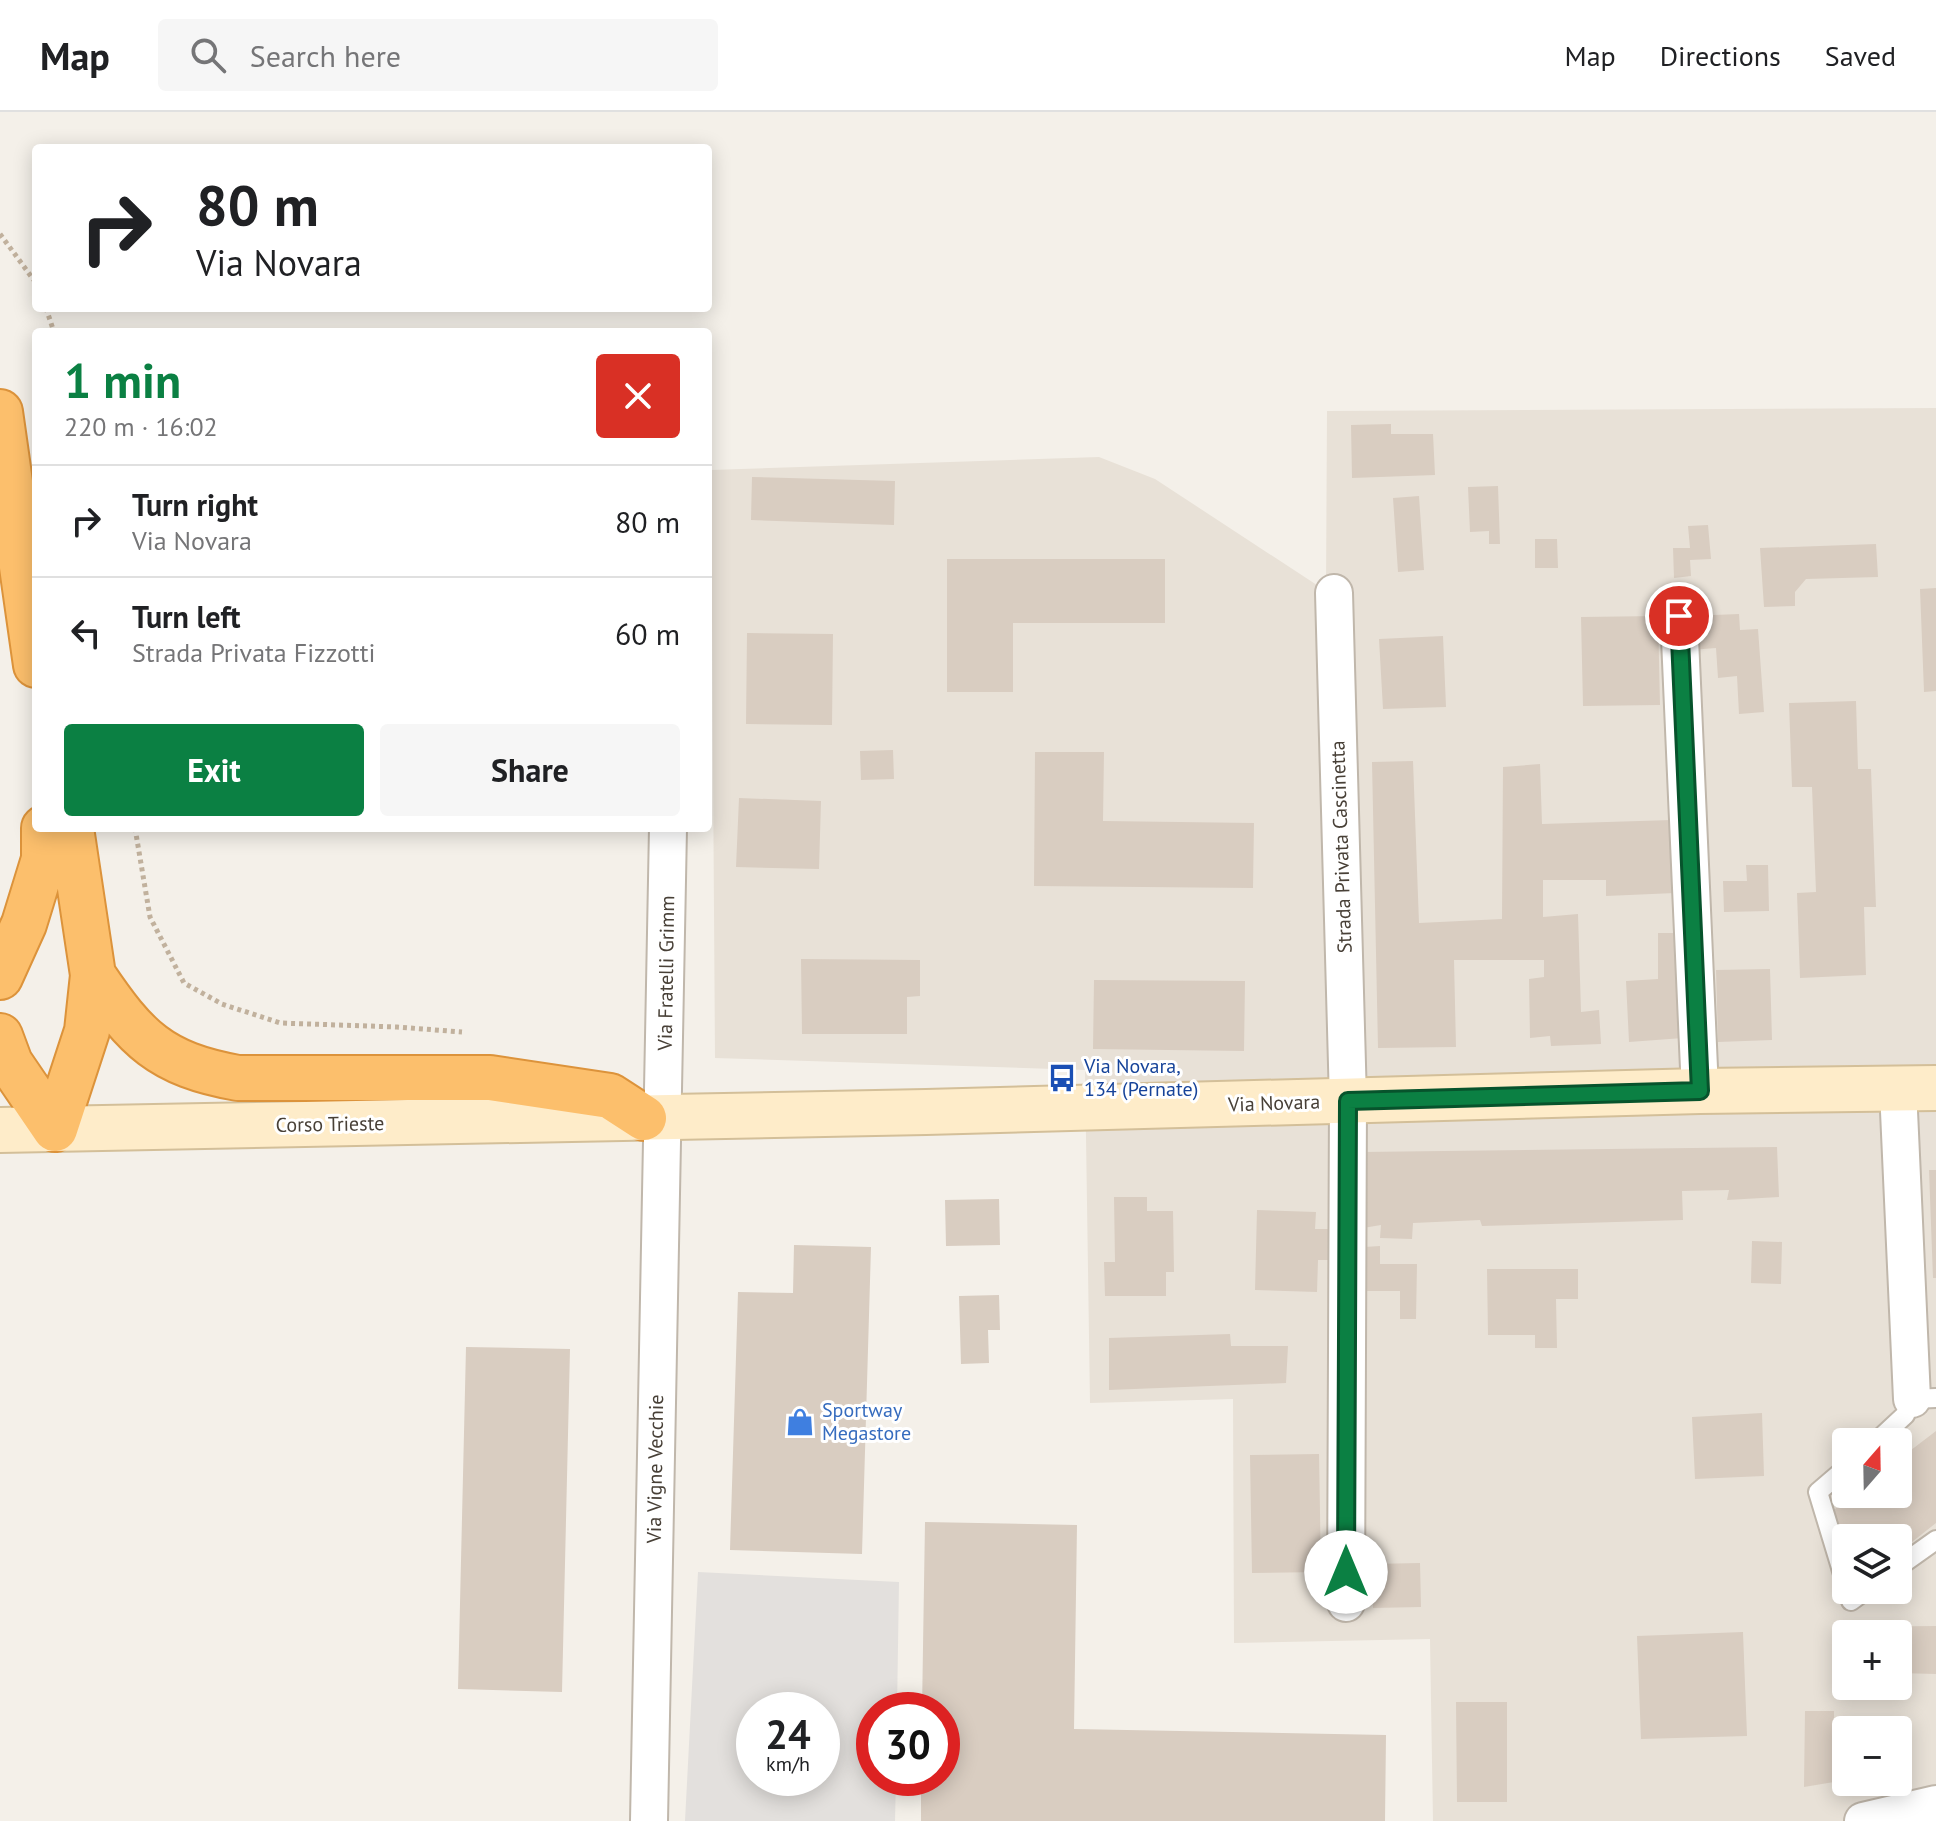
<!DOCTYPE html>
<meta charset="utf-8">
<style>
body{margin:0;font-family:"PT Sans",sans-serif;background:#f6f6f6;color:#202124;height:100vh;display:flex;flex-direction:column;font-size:30px;white-space:nowrap}
*{box-sizing:border-box;margin:0}
p{font-size:26px;color:#757577}
.icon{flex:none;width:44px;height:44px;fill:none;stroke:currentColor;stroke-width:2;stroke-linecap:round;stroke-linejoin:round}
.map{position:relative;flex:1;overflow:hidden}
.sheet{position:absolute;left:32px;top:216px;width:680px;height:504px;display:flex;flex-direction:column;background:#fff;border-radius:8px;box-shadow:0 4px 20px #0003}
.sheet>*{flex:none}
.hud{position:absolute;left:32px;top:32px;width:680px;height:168px;border-radius:8px;box-shadow:0 4px 20px #0003;background:#fff;color:#202124;overflow:hidden}
.needle{width:52px;rotate:20deg}
.fabs{position:absolute;left:1832px;top:1316px;display:grid;gap:16px}
.fabs a{display:grid;place-items:center;width:80px;height:80px;border-radius:8px;background:#fff;box-shadow:0 4px 20px #0003;font-size:40px}
.speed{position:absolute;left:736px;top:1580px;display:flex;gap:16px;font-size:40px;font-weight:700;text-align:center}
.speed>*{display:grid;place-content:center;width:104px;height:104px;border-radius:50%;background:#fff;box-shadow:0 4px 20px #0003;line-height:1}
.speed small{font-size:20px;font-weight:400}
.speed .limit{border:12px solid #d22;background:#fff;color:#111}
.pin{position:absolute;display:grid;place-items:center;width:68px;height:68px;color:#fff;margin:-34px;border:4px solid #fff;border-radius:50%;box-shadow:0 2px 8px #0007}
.me{position:absolute;width:88px;margin:-44px;rotate:0deg;stroke-linejoin:round;filter:drop-shadow(0 0 6px #0008)}
.turn{display:flex;align-items:center;gap:28px;height:168px;padding:0 32px;font-size:36px}
.turn .icon{width:104px;height:104px;stroke-width:2.5}
.turn b{display:block;font-size:56px;line-height:68px}
.round{display:grid;place-items:center;flex:none;width:84px;height:84px;border-radius:8px;background:#f6f6f6}
.summary{display:flex;align-items:center;justify-content:space-between;height:136px;padding:0 32px}
h1{font-size:48px;font-weight:600;line-height:60px;color:#0b8043}
.primary-button{display:flex;gap:16px;margin-top:auto;padding:16px 32px}
.primary-button a{flex:1;height:92px;border-radius:8px;background:#0b8043;color:#fff;font-size:32px;font-weight:600;line-height:92px;text-align:center}
.primary-button a+a{background:#f6f6f6;color:#202124}
ul{padding:0;list-style:none}
li{display:flex;align-items:center;gap:24px;height:112px;padding:0 32px;border-top:2px solid #e0e0e0}
li div{flex:1}
li b{display:block;font-size:30px}
li em{font-style:normal}
header{display:flex;align-items:center;gap:48px;box-sizing:border-box;height:112px;padding:0 40px;background:#fff;border-bottom:2px solid #e0e0e0}
header strong{font-size:38px}
nav{display:flex;gap:44px;margin-inline-start:auto;font-size:28px}
.search{width:560px;height:72px;background:#f6f6f6;display:flex;align-items:center;gap:20px;box-sizing:border-box;padding:0 28px;border-radius:8px;color:#757577;font-size:30px}
.map>svg:first-child{display:block}
</style>
<header>
<strong>Map</strong>
<div class="search"><svg class="icon" aria-label="search" viewBox="0 0 24 24"><circle cx="10" cy="10" r="6"/><path d="M15 15l6 6"/></svg>Search here</div>
<nav><a>Map</a><a>Directions</a><a>Saved</a></nav>
</header>
<div class="map">
<svg width="1936" height="1709" viewBox="0 0 1936 1709">
<rect width="100%" height="100%" fill="#f4f0e9"/>
<!-- residential -->
<path fill="#e8e1d7" fill-rule="evenodd" d="M 1936,296 L 1936,1709 L 1433,1709 L 1430,1527 L 1234,1531 L 1233,1287 L 1090,1291 L 1085,958 L 715,946 L 711,358 L 1099,345 L 1155,367 L 1326,479 L 1327,299 ZM 1846,1330 L 1898,1330 L 1898,1382 L 1846,1382 ZM 1846,1426 L 1898,1426 L 1898,1478 L 1846,1478 ZM 1846,1522 L 1898,1522 L 1898,1574 L 1846,1574 ZM 1846,1618 L 1898,1618 L 1898,1670 L 1846,1670 Z"/>
<!-- parking -->
<path fill="#e3e0dd" fill-rule="evenodd" d="M 698,1460 L 899,1470 L 897,1598 L 874,1598 L 874,1666 L 896,1666 L 895,1709 L 685,1709 ZM 754,1598 L 822,1598 L 822,1666 L 754,1666 Z"/>
<!-- building -->
<path fill="#d9cdc1" d="M 1391,312 L 1391,322 L 1433,322 L 1435,363 L 1352,366 L 1351,313 Z
M 752,365 L 895,369 L 894,413 L 751,408 Z
M 1498,374 L 1500,432 L 1489,432 L 1489,419 L 1470,420 L 1468,375 Z
M 1419,384 L 1424,458 L 1398,460 L 1393,386 Z
M 1708,413 L 1711,447 L 1690,448 L 1691,464 L 1674,466 L 1673,436 L 1690,436 L 1688,414 Z
M 1535,427 L 1557,427 L 1558,456 L 1535,456 Z
M 1876,432 L 1878,465 L 1806,467 L 1795,480 L 1795,494 L 1764,495 L 1760,436 Z
M 947,447 L 1165,447 L 1165,511 L 1013,511 L 1013,580 L 947,580 Z
M 1936,476 L 1936,579 L 1924,580 L 1920,477 Z
M 1739,502 L 1740,518 L 1758,517 L 1764,600 L 1739,602 L 1737,564 L 1718,566 L 1716,536 L 1691,538 L 1689,504 Z
M 1658,504 L 1660,593 L 1583,594 L 1581,505 Z
M 747,521 L 833,522 L 832,613 L 746,612 Z
M 1443,524 L 1446,595 L 1383,597 L 1379,527 Z
M 1856,589 L 1858,657 L 1871,657 L 1876,795 L 1864,795 L 1866,863 L 1800,866 L 1797,781 L 1816,780 L 1812,675 L 1792,675 L 1789,591 Z
M 893,638 L 894,667 L 861,668 L 860,639 Z
M 1035,640 L 1104,640 L 1103,709 L 1254,711 L 1253,776 L 1034,774 Z
M 1413,649 L 1419,811 L 1502,807 L 1503,655 L 1540,652 L 1542,712 L 1672,708 L 1675,781 L 1606,784 L 1606,768 L 1543,768 L 1543,805 L 1578,802 L 1581,900 L 1599,898 L 1601,932 L 1551,934 L 1550,924 L 1530,926 L 1529,867 L 1544,865 L 1544,848 L 1454,848 L 1456,935 L 1378,936 L 1372,650 Z
M 739,686 L 821,689 L 819,757 L 736,755 Z
M 1746,753 L 1768,753 L 1769,799 L 1724,800 L 1723,769 L 1747,769 Z
M 1658,821 L 1677,821 L 1683,926 L 1629,930 L 1626,869 L 1658,867 Z
M 801,847 L 920,848 L 920,884 L 907,885 L 907,922 L 802,922 Z
M 1770,857 L 1772,928 L 1718,930 L 1716,858 Z
M 1094,868 L 1245,869 L 1244,939 L 1093,937 Z
M 1777,1035 L 1779,1085 L 1727,1088 L 1729,1078 L 1682,1079 L 1683,1108 L 1482,1114 L 1480,1108 L 1413,1111 L 1412,1127 L 1380,1126 L 1381,1113 L 1363,1116 L 1362,1040 Z
M 1929,1058 L 1936,1058 L 1936,1166 L 1933,1166 Z
M 1114,1085 L 1147,1085 L 1147,1099 L 1173,1099 L 1174,1160 L 1166,1160 L 1166,1184 L 1105,1184 L 1104,1150 L 1115,1150 Z
M 999,1087 L 1000,1133 L 946,1134 L 945,1088 Z
M 1257,1098 L 1316,1100 L 1315,1117 L 1329,1117 L 1329,1148 L 1318,1148 L 1317,1180 L 1255,1178 Z
M 1752,1129 L 1782,1130 L 1781,1172 L 1751,1171 Z
M 794,1133 L 871,1135 L 862,1442 L 730,1438 L 738,1180 L 793,1181 Z
M 1380,1134 L 1380,1152 L 1417,1152 L 1416,1207 L 1400,1207 L 1400,1179 L 1364,1179 L 1364,1135 Z
M 1487,1157 L 1578,1157 L 1578,1187 L 1556,1187 L 1557,1236 L 1535,1236 L 1535,1223 L 1488,1223 Z
M 999,1183 L 1000,1218 L 988,1218 L 989,1251 L 961,1252 L 959,1184 Z
M 1230,1222 L 1231,1234 L 1288,1234 L 1286,1271 L 1109,1278 L 1109,1226 Z
M 466,1235 L 570,1237 L 562,1580 L 458,1577 Z
M 1762,1301 L 1764,1364 L 1695,1367 L 1692,1305 Z
M 1936,1319 L 1936,1411 L 1898,1441 L 1898,1426 L 1849,1426 L 1830,1401 L 1854,1382 L 1898,1382 L 1898,1348 Z
M 1319,1342 L 1321,1460 L 1252,1461 L 1250,1343 Z
M 925,1410 L 1077,1413 L 1074,1617 L 1386,1623 L 1385,1709 L 921,1709 L 921,1666 L 942,1666 L 942,1598 L 922,1598 Z
M 1420,1451 L 1421,1495 L 1373,1496 L 1372,1452 Z
M 1936,1514 L 1936,1562 L 1898,1561 L 1898,1522 L 1846,1522 L 1846,1574 L 1886,1574 L 1887,1581 L 1833,1582 L 1834,1515 Z
M 1743,1520 L 1747,1624 L 1641,1627 L 1637,1524 Z
M 1456,1590 L 1507,1590 L 1507,1690 L 1457,1690 Z
M 1805,1599 L 1834,1599 L 1834,1670 L 1804,1675 Z"/>
<g fill="none" stroke-linecap="round" stroke-linejoin="round">
<defs>
<path id="lane" d="M 1876,1330 L 1905,1303 L 1912,1287 L 1936,1286
M 1846,1356 L 1818,1380 L 1846,1472
M 1898,1455 L 1936,1428
M 1848,1478 L 1851,1489 L 1866,1478"/>
<path id="street" d="M 1334,481 L 1348,989 L 1346,1491
M 1679,504 L 1700,979
M 1898,977 L 1912,1287
M 649,1709 L 668,716
M 1863,1709 L 1936,1692"/>
<path id="secondary" d="M 0,1018 L 926,1000 L 1700,979 L 1936,976"/>
<path id="highway" d="M 0,300 L 36,553
M 93,863 C 136,927 160,952 238,966 L 490,966 L 610,984 L 644,1006
M 0,865 L 24,812 L 44,747 L 44,716
M 0,924 L 10,951 L 55,1017
M 55,1017 L 87,919 L 93,863 L 71,716"/>
</defs>
<!-- lane casing -->
<use href="#lane" stroke="#c0b7ab" stroke-width="22"/>
<!-- street casing -->
<use href="#street" stroke="#c0b7ab" stroke-width="40"/>
<!-- secondary casing -->
<use href="#secondary" stroke="#d3bf99" stroke-width="48"/>
<!-- highway casing -->
<use href="#highway" stroke="#dc933b" stroke-width="48"/>
<!-- path -->
<path stroke="#c1b19d" stroke-width="5" stroke-dasharray="4 4" stroke-linecap="butt" d="M 0,122 L 36,171
M 46,196 L 54,220
M 135,716 L 150,805 L 184,871 L 222,892 L 280,911 L 397,915 L 462,920"/>
<!-- lane -->
<use href="#lane" stroke="#fff" stroke-width="18"/>
<!-- street -->
<use href="#street" stroke="#fff" stroke-width="36"/>
<!-- secondary -->
<use href="#secondary" stroke="#feecc9" stroke-width="44"/>
<!-- highway -->
<use href="#highway" stroke="#fcbf6c" stroke-width="44"/>
</g>
<g fill="none" stroke-linecap="round" stroke-linejoin="round">
<defs>
<path id="route" d="M 1346,1460 L 1348,989 L 1700,979 L 1679,504"/>
</defs>
<!-- route casing -->
<use href="#route" stroke="#07532c" stroke-width="20"/>
<!-- route -->
<use href="#route" stroke="#0b8043" stroke-width="14"/>
</g>
<!-- icons -->
<defs>
<symbol id="bus-bare" viewBox="-9 -9 18 18"><path d="M-5-6H5V4H4V6H2V4H-2V6H-4V4H-5ZM-3.5-4V0h7V-4ZM-3.5 1.2v1.5H-2V1.2ZM2 1.2v1.5H3.5V1.2Z" fill="#1a4fb4" stroke="#fff" stroke-width="2.5" paint-order="stroke"/></symbol>
<symbol id="shop-bare" viewBox="-9 -9 18 18"><path d="M-5-2.5h2.3a2.7 3.5 0 0 1 5.4 0H5L5.5 6h-11ZM-1.5-2.5h3a1.5 2.3 0 0 0-3 0Z" fill="#3f7fe0" stroke="#fff" stroke-width="2.5" paint-order="stroke"/></symbol>
</defs>
<g fill-rule="evenodd">
<use href="#bus-bare" x="1042" y="946" width="40" height="40"/>
<use href="#shop-bare" x="780" y="1290" width="40" height="40"/>
</g>
<g text-anchor="middle" stroke-width="6" stroke-linejoin="round" paint-order="stroke">
<!-- street labels -->
<g font-size="20" fill="#484037" stroke="#fff">
<text transform="translate(1341 735) rotate(-92)" y="7">Strada Privata Cascinetta</text>
<text transform="translate(666 861) rotate(-89)" y="7">Via Fratelli Grimm</text>
<text transform="translate(1274 991) rotate(-2)" y="7">Via Novara</text>
<text transform="translate(330 1012) rotate(-1)" y="7">Corso Trieste</text>
<text transform="translate(655 1357) rotate(-89)" y="7">Via Vigne Vecchie</text>
</g>
<!-- transit labels -->
<g font-size="20" fill="#164399" stroke="#fff" text-anchor="start">
<text x="1084" y="961">Via Novara,<tspan x="1084" dy="23">134 (Pernate)</tspan></text>
</g>
<!-- shop labels -->
<g font-size="20" fill="#366cbe" stroke="#fff" text-anchor="start">
<text x="822" y="1305">Sportway<tspan x="822" dy="23">Megastore</tspan></text>
</g>
</g>
</svg>
<div class="fabs">
<a><svg class="needle" viewBox="-14 -14 28 28"><path d="M0-13l5 13h-10z" fill="#e53935"/><path d="M0 13l5-13h-10z" fill="#757577"/></svg></a>
<a><svg class="icon" aria-label="layers" viewBox="0 0 24 24"><path d="M12 4l9 5-9 5-9-5zM3 14l9 5 9-5"/></svg></a>
<a>+</a>
<a>−</a>
</div>
<div class="speed"><div>24<small>km/h</small></div><div class="limit">30</div></div>
<div class="pin" style="left:1679px;top:504px;background:#d93025"><svg class="icon" aria-label="arrive" viewBox="0 0 24 24"><path d="M6 21V4h12l-3 4 3 4H6"/></svg></div>
<svg class="me" style="left:1346px;top:1460px" viewBox="-20 -20 40 40"><circle r="19" fill="#fff"/><path d="M0-13L10 11 0 6-10 11z" fill="#0b8043"/></svg>
<div class="hud">
<div class="turn"><svg class="icon" aria-label="right" viewBox="0 0 24 24"><path d="M7 20v-9h11M14 6l5 5-5 5"/></svg><div><b>80 m</b>Via Novara</div></div>
</div>
<section class="sheet">
<div class="summary"><div><h1>1 min</h1><p>220 m · 16:02</p></div><a class="round" style="background:#d93025;color:#fff"><svg class="icon" aria-label="close" viewBox="0 0 24 24"><path d="M6 6l12 12M18 6L6 18"/></svg></a></div>
<ul>
<li><svg class="icon" aria-label="right" viewBox="0 0 24 24"><path d="M7 20v-9h11M14 6l5 5-5 5"/></svg><div><b>Turn right</b><p>Via Novara</p></div><em>80 m</em></li>
<li><svg class="icon" aria-label="left" viewBox="0 0 24 24"><path d="M17 20v-9H6M10 6l-5 5 5 5"/></svg><div><b>Turn left</b><p>Strada Privata Fizzotti</p></div><em>60 m</em></li>
</ul>
<div class="primary-button"><a>Exit</a><a>Share</a></div>
</section>
</div>
